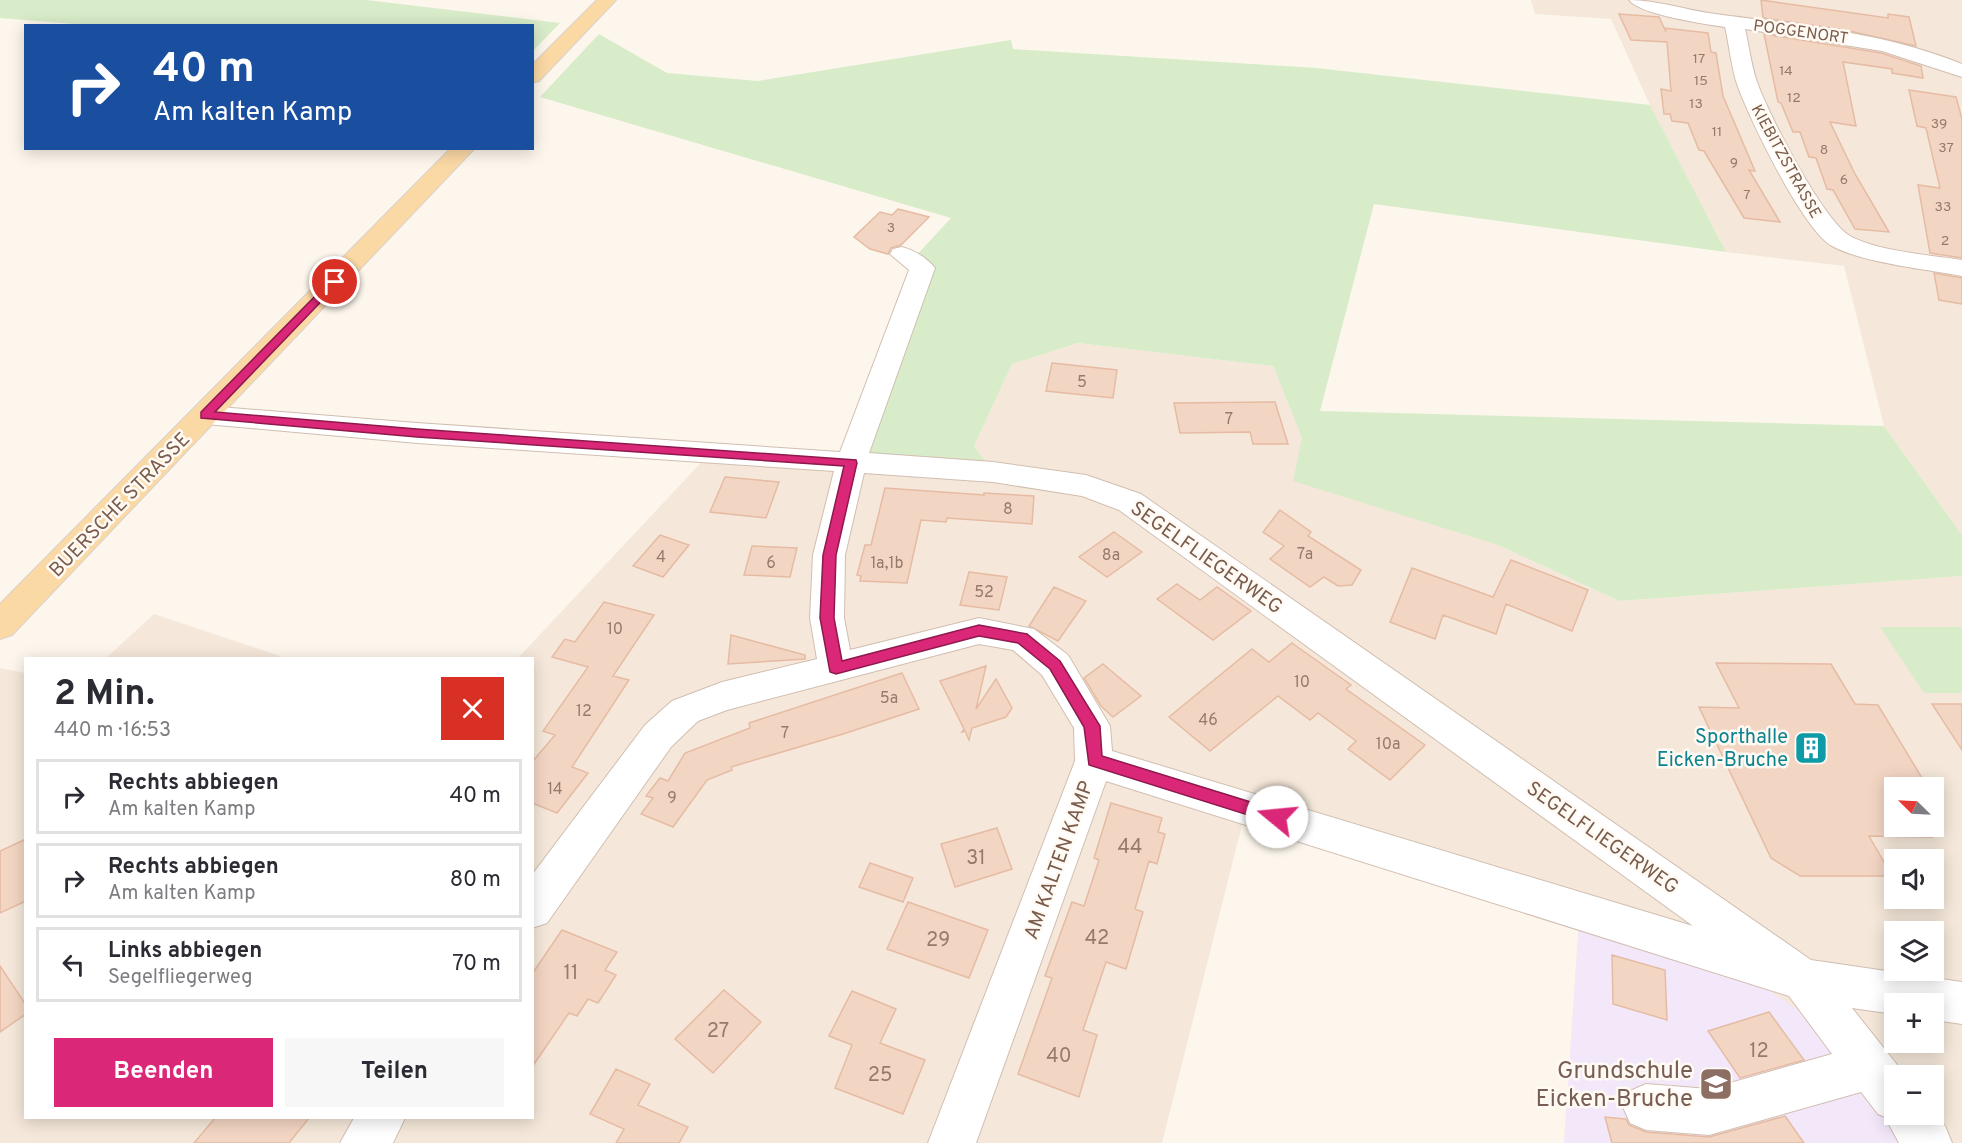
<!DOCTYPE html>
<html lang="de">
<meta charset="utf-8">
<style>
body{margin:0;font-family:Overpass,sans-serif;background:#f7f7f7;color:#2b2b33;height:100vh;display:flex;flex-direction:column;font-size:22px;white-space:nowrap}
*{box-sizing:border-box;margin:0}
p{font-size:20px;color:#7c7c81}
.icon{flex:none;width:33px;height:33px;fill:none;stroke:currentColor;stroke-width:2;stroke-linecap:round;stroke-linejoin:round}
.map{position:relative;flex:1;overflow:hidden}
.side{position:absolute;left:24px;top:657px;width:510px;height:462px;display:flex;flex-direction:column;background:#fff;border-radius:0px;box-shadow:0 3px 15px #0003}
.side>*{flex:none}
.guide{position:absolute;left:24px;top:24px;width:510px;height:126px;border-radius:0px;box-shadow:0 3px 15px #0003;background:#1a4fa0;color:#fff;overflow:hidden}
.needle{width:39px;rotate:294deg}
.fabs{position:absolute;left:1884px;top:777px;display:grid;gap:12px}
.fabs a{display:grid;place-items:center;width:60px;height:60px;border-radius:0px;background:#fff;box-shadow:0 3px 15px #0003;font-size:30px}
.pin{position:absolute;display:grid;place-items:center;width:51px;height:51px;color:#fff;margin:-26px;border:3px solid #fff;border-radius:50%;box-shadow:0 2px 6px #0007}
.me{position:absolute;width:66px;margin:-33px;rotate:287deg;stroke-linejoin:round;filter:drop-shadow(0 0 4px #0008)}
.turn{display:flex;align-items:center;gap:21px;height:126px;padding:0 30px;font-size:27px}
.turn .icon{width:78px;height:78px;stroke-width:2.5}
.turn b{display:block;font-size:42px;line-height:51px}
.round{display:grid;place-items:center;flex:none;width:63px;height:63px;border-radius:0px;background:#f7f7f7}
.overview{display:flex;align-items:center;justify-content:space-between;height:102px;padding:0 30px}
h1{font-size:36px;font-weight:700;line-height:45px}
.button{display:flex;gap:12px;margin-top:auto;padding:12px 30px}
.button a{flex:1;height:69px;border-radius:0px;background:#db2777;color:#fff;font-size:24px;font-weight:700;line-height:69px;text-align:center}
.button a+a{background:#f7f7f7;color:#2b2b33}
ul{padding:0;list-style:none}
li{display:flex;align-items:center;gap:18px;height:75px;margin:0 12px 9px;padding:0 18px;border:3px solid #e1e1e2;border-radius:0px}
li div{flex:1}
li b{display:block;font-size:22px}
li em{font-style:normal}
.map>svg:first-child{display:block}
</style>
<div class="map">
<svg width="1962" height="1143" viewBox="0 0 1962 1143">
<rect width="100%" height="100%" fill="#fdf6ec"/>
<!-- residential -->
<path fill="#f5e8da" fill-rule="evenodd" d="M 1531,0 L 1962,0 L 1962,535 L 1884,426 L 1844,266 L 1726,252 L 1650,105 L 1611,19 L 1535,14 Z
M 1078,343 L 1273,366 L 1302,438 L 1498,545 L 1619,601 L 1962,576 L 1962,1143 L 1564,1143 L 1579,923 L 1244,817 L 1162,1143 L 0,1143 L 0,668 L 25,673 L 26,1118 L 532,1118 L 532,658 L 518,658 L 710,453 L 992,471 L 974,446 L 1012,364 ZM 1894,788 L 1934,788 L 1934,826 L 1894,826 ZM 1894,860 L 1934,860 L 1934,898 L 1894,898 ZM 1894,932 L 1934,932 L 1934,970 L 1894,970 ZM 1894,1004 L 1934,1004 L 1934,1042 L 1894,1042 ZM 1894,1076 L 1934,1076 L 1934,1114 L 1894,1114 Z
M 154,614 L 280,656 L 278,658 L 106,658 Z"/>
<!-- education -->
<path fill="#f3e8fa" d="M 1579,923 L 1746,975 L 1822,1026 L 1907,1143 L 1564,1143 Z"/>
<!-- green -->
<path fill="#d8ecc9" d="M 0,0 L 366,0 L 560,23 L 533,51 L 532,26 L 99,26 L 0,18 Z
M 599,34 L 667,73 L 758,81 L 1011,40 L 1013,49 L 1316,68 L 1650,105 L 1726,252 L 1374,204 L 1320,411 L 1884,426 L 1962,535 L 1962,576 L 1619,601 L 1498,545 L 1293,481 L 1302,438 L 1273,366 L 1078,343 L 1012,364 L 974,446 L 993,472 L 851,463 L 922,268 L 912,260 L 951,218 L 540,97 Z
M 1880,627 L 1962,627 L 1962,693 L 1924,693 Z"/>
<!-- building -->
<path fill="#f3d5c3" stroke="#e6bba3" stroke-width="1.5" d="M 1761,0 L 1888,18 L 1888,14 L 1909,17 L 1916,46 L 1840,29 L 1763,18 Z
M 1619,14 L 1659,17 L 1666,32 L 1665,28 L 1708,33 L 1711,52 L 1716,53 L 1723,96 L 1755,171 L 1749,170 L 1780,222 L 1744,218 L 1704,151 L 1699,150 L 1688,123 L 1672,121 L 1670,114 L 1664,114 L 1661,89 L 1671,91 L 1667,42 L 1631,40 Z
M 1764,34 L 1881,53 L 1921,66 L 1923,78 L 1892,73 L 1892,69 L 1843,62 L 1856,126 L 1830,122 L 1855,174 L 1889,232 L 1855,229 L 1833,190 L 1827,189 L 1816,158 L 1809,157 L 1800,132 L 1793,132 L 1781,103 L 1778,102 Z
M 1909,90 L 1956,97 L 1962,119 L 1962,258 L 1930,253 L 1918,185 L 1940,188 L 1926,128 L 1917,126 Z
M 898,209 L 929,217 L 901,245 L 891,248 L 888,254 L 870,249 L 854,237 L 880,212 L 892,215 Z
M 1934,273 L 1962,278 L 1962,304 L 1939,300 Z
M 1052,363 L 1117,370 L 1113,398 L 1046,391 Z
M 1275,402 L 1288,444 L 1253,444 L 1250,432 L 1180,433 L 1174,403 Z
M 725,477 L 779,482 L 766,518 L 710,512 Z
M 885,488 L 984,495 L 984,493 L 1034,496 L 1032,524 L 947,518 L 946,522 L 921,520 L 907,583 L 860,581 L 861,576 L 857,575 L 865,545 L 871,545 Z
M 1280,510 L 1311,532 L 1308,536 L 1361,570 L 1352,585 L 1338,586 L 1324,577 L 1310,587 L 1270,559 L 1284,546 L 1263,532 Z
M 1114,532 L 1142,552 L 1107,577 L 1079,557 Z
M 660,535 L 689,545 L 663,577 L 633,566 Z
M 752,546 L 797,548 L 790,577 L 744,575 Z
M 1511,560 L 1588,590 L 1572,631 L 1506,604 L 1496,634 L 1443,615 L 1435,639 L 1390,622 L 1412,568 L 1493,597 Z
M 969,572 L 1007,577 L 999,610 L 960,605 Z
M 1177,584 L 1200,600 L 1217,587 L 1251,611 L 1213,640 L 1157,599 Z
M 1054,587 L 1086,601 L 1058,641 L 1029,626 Z
M 604,602 L 654,615 L 613,676 L 629,680 L 572,767 L 588,773 L 557,813 L 532,803 L 532,762 L 555,735 L 543,731 L 588,667 L 552,657 L 565,639 L 575,642 Z
M 731,635 L 805,655 L 805,659 L 728,664 Z
M 1292,643 L 1351,685 L 1346,689 L 1425,745 L 1390,780 L 1348,749 L 1356,741 L 1318,713 L 1310,720 L 1278,696 L 1210,751 L 1169,717 L 1252,649 L 1269,662 Z
M 1716,663 L 1831,664 L 1855,704 L 1878,705 L 1928,788 L 1894,788 L 1894,826 L 1926,826 L 1932,837 L 1869,836 L 1892,876 L 1800,876 L 1771,858 L 1699,707 L 1739,708 Z
M 1103,664 L 1141,696 L 1113,717 L 1101,706 L 1084,678 Z
M 986,666 L 976,709 L 996,679 L 1012,708 L 1006,717 L 972,728 L 969,740 L 965,731 L 962,732 L 964,729 L 940,681 Z
M 902,673 L 919,709 L 843,734 L 731,767 L 732,770 L 707,780 L 673,827 L 641,814 L 653,798 L 646,796 L 660,778 L 668,781 L 685,753 L 750,728 L 749,723 Z
M 1932,704 L 1962,704 L 1962,750 Z
M 1111,803 L 1162,818 L 1158,832 L 1165,834 L 1157,864 L 1149,861 L 1135,909 L 1143,912 L 1126,969 L 1106,962 L 1083,1030 L 1097,1035 L 1079,1097 L 1018,1074 L 1052,978 L 1045,976 L 1072,902 L 1084,906 L 1099,860 L 1094,858 Z
M 997,828 L 1012,869 L 955,887 L 941,844 Z
M 26,839 L 26,901 L 0,913 L 0,851 Z
M 870,863 L 913,878 L 903,902 L 859,887 Z
M 908,902 L 988,930 L 969,978 L 887,949 Z
M 562,930 L 617,952 L 605,970 L 616,975 L 598,1003 L 588,999 L 577,1016 L 569,1013 L 532,1067 L 532,974 Z
M 1612,955 L 1665,970 L 1667,1020 L 1613,1004 Z
M 0,966 L 26,1005 L 26,1014 L 0,1032 Z
M 724,990 L 761,1022 L 713,1073 L 675,1039 Z
M 852,991 L 896,1009 L 880,1043 L 925,1060 L 903,1114 L 835,1088 L 852,1045 L 829,1036 Z
M 1769,1012 L 1804,1060 L 1740,1078 L 1708,1031 Z
M 616,1069 L 650,1084 L 638,1105 L 688,1127 L 679,1143 L 616,1143 L 624,1129 L 590,1114 Z
M 1785,1116 L 1804,1143 L 1612,1143 L 1605,1117 L 1626,1119 L 1629,1125 L 1646,1132 L 1709,1137 Z
M 215,1118 L 309,1118 L 289,1143 L 194,1143 Z"/>
<g fill="none" stroke-linecap="round" stroke-linejoin="round">
<defs>
<path id="minor" d="M 1629,0 C 1658,0 1685,10 1715,14 C 1798,25 1883,32 1962,64 L 1962,77 L 1882,51 L 1745,29 C 1749,46 1751,63 1756,79 C 1766,110 1823,221 1850,236 C 1877,251 1930,255 1962,260 L 1962,276 C 1926,269 1863,263 1832,246 C 1803,230 1747,115 1736,81 C 1731,64 1729,44 1725,27 C 1706,24 1640,15 1629,0 Z
M 902,247 C 914,250 927,258 935,268 L 869,453 L 993,462 L 1086,475 L 1141,494 L 1811,960 L 1962,982 L 1962,1024 L 1934,1020 L 1934,1004 L 1894,1004 L 1894,1014 L 1852,1008 L 1906,1076 L 1894,1076 L 1894,1114 L 1934,1114 L 1934,1111 L 1945,1126 L 1952,1143 L 1899,1143 L 1885,1117 L 1878,1114 L 1861,1092 L 1709,1135 L 1646,1130 L 1630,1123 L 1623,1107 L 1630,1091 L 1646,1084 L 1709,1089 L 1832,1054 L 1789,996 L 1106,781 L 976,1143 L 928,1143 L 1075,761 L 1074,728 L 1042,675 L 1013,650 L 979,644 L 727,710 L 698,721 L 671,747 L 547,923 L 532,928 L 532,875 L 645,725 L 672,701 L 722,682 L 817,659 L 810,618 L 813,555 L 834,471 L 417,443 L 206,424 L 196,422 L 191,415 L 196,408 L 206,406 L 417,423 L 840,452 L 909,270 L 890,254 L 893,249 ZM 864,473 L 993,482 L 1082,496 L 1119,510 L 1693,926 L 1112,751 L 1110,726 L 1068,655 L 1034,629 L 979,618 L 850,650 L 844,618 L 845,555 Z
M 354,1118 L 405,1118 L 393,1143 L 340,1143 Z"/>
<path id="major" d="M 597,0 L 616,0 L 539,81 L 532,83 L 532,65 Z
M 451,148 L 475,148 L 12,635 L 0,639 L 0,604 Z"/>
</defs>
<!-- minor casing -->
<use href="#minor" stroke="#d1beb0" stroke-width="2"/>
<!-- major casing -->
<use href="#major" stroke="#dad1cd" stroke-width="2"/>
<!-- minor -->
<use href="#minor" fill="#fff" fill-rule="evenodd"/>
<!-- major -->
<use href="#major" fill="#fbd9a5" fill-rule="evenodd"/>
</g>
<!-- route -->
<path fill="#db2777" stroke="#8e194d" stroke-width="1.5" d="M 335,279 L 338,280 L 338,284 L 215,412 L 417,429 L 856,460 L 857,463 L 836,555 L 834,618 L 842,661 L 979,625 L 1027,634 L 1060,661 L 1100,726 L 1102,756 L 1283,812 L 1285,817 L 1283,822 L 1277,824 L 1089,765 L 1084,727 L 1050,669 L 1018,643 L 979,636 L 836,674 L 830,672 L 820,618 L 823,555 L 844,466 L 417,437 L 201,418 L 201,412 L 331,280 Z"/>
<!-- icons -->
<defs>
<symbol id="building-square" viewBox="-11 -11 22 22"><rect x="-9" y="-9" width="18" height="18" rx="4" fill="#0f9aa8" stroke="#fffaf3"/><path d="M-4-6H4V6H1V3H-1V6H-4ZM-2.5-4.3h1.7v1.8h-1.7ZM.8-4.3h1.7v1.8H.8ZM-2.5-1h1.7V.8h-1.7ZM.8-1h1.7V.8H.8Z" fill="#fff"/></symbol>
<symbol id="school-square" viewBox="-11 -11 22 22"><rect x="-9" y="-9" width="18" height="18" rx="4" fill="#8d6e63" stroke="#fffaf3"/><path d="M0-5L7-2L0 1L-7-2ZM-4 1L0 2.5L4 1V4Q0 6-4 4Z" fill="#fff"/></symbol>
</defs>
<g fill-rule="evenodd">
<use href="#building-square" x="1792" y="729" width="38" height="38"/>
<use href="#school-square" x="1697" y="1065" width="38" height="38"/>
</g>
<g text-anchor="middle" stroke-width="5" stroke-linejoin="round" paint-order="stroke">
<!-- far-number labels -->
<g font-size="14" fill="#987a6a">
<text x="1699" y="63">17</text>
<text x="1786" y="75">14</text>
<text x="1701" y="85">15</text>
<text x="1794" y="102">12</text>
<text x="1696" y="108">13</text>
<text x="1939" y="128">39</text>
<text x="1717" y="136">11</text>
<text x="1946" y="152">37</text>
<text x="1824" y="154">8</text>
<text x="1734" y="167">9</text>
<text x="1844" y="184">6</text>
<text x="1747" y="199">7</text>
<text x="1943" y="211">33</text>
<text x="891" y="232">3</text>
<text x="1945" y="245">2</text>
</g>
<!-- far-street labels -->
<g font-size="16" fill="#7a5c4d" stroke="#fffaf3">
<text transform="translate(1801 31) rotate(8)" y="6">POGGENORT</text>
<text transform="translate(1787 161) rotate(61)" y="6">KIEBITZSTRASSE</text>
</g>
<!-- number labels -->
<g font-size="16" fill="#987a6a">
<text x="1082" y="387">5</text>
<text x="1229" y="424">7</text>
<text x="1008" y="514">8</text>
<text x="1305" y="559">7a</text>
<text x="1111" y="560">8a</text>
<text x="661" y="562">4</text>
<text x="771" y="568">6</text>
<text x="887" y="568">1a,1b</text>
<text x="984" y="597">52</text>
<text x="615" y="634">10</text>
<text x="1302" y="687">10</text>
<text x="889" y="703">5a</text>
<text x="584" y="716">12</text>
<text x="1208" y="725">46</text>
<text x="785" y="738">7</text>
<text x="1388" y="749">10a</text>
<text x="555" y="794">14</text>
<text x="672" y="803">9</text>
</g>
<!-- street labels -->
<g font-size="20" fill="#7a5c4d" stroke="#fffaf3">
<text transform="translate(119 504) rotate(-46)" y="7">BUERSCHE STRASSE</text>
<text transform="translate(1207 557) rotate(35)" y="7">SEGELFLIEGERWEG</text>
<text transform="translate(1603 837) rotate(35)" y="7">SEGELFLIEGERWEG</text>
<text transform="translate(1058 860) rotate(-70)" y="7">AM KALTEN KAMP</text>
</g>
<!-- culture labels -->
<g font-size="20" fill="#0d838f" stroke="#fffaf3" text-anchor="end">
<text x="1788" y="743">Sporthalle<tspan x="1788" dy="23">Eicken-Bruche</tspan></text>
</g>
<!-- near-number labels -->
<g font-size="20" fill="#987a6a">
<text x="1130" y="853">44</text>
<text x="976" y="864">31</text>
<text x="1097" y="944">42</text>
<text x="938" y="946">29</text>
<text x="571" y="979">11</text>
<text x="718" y="1037">27</text>
<text x="1759" y="1057">12</text>
<text x="1059" y="1062">40</text>
<text x="880" y="1081">25</text>
</g>
<!-- near-education labels -->
<g font-size="24" fill="#785e54" stroke="#fffaf3" text-anchor="end">
<text x="1693" y="1078">Grundschule<tspan x="1693" dy="28">Eicken-Bruche</tspan></text>
</g>
</g>
</svg>
<div class="fabs">
<a><svg class="needle" viewBox="-14 -14 28 28"><path d="M0-13l5 13h-10z" fill="#e53935"/><path d="M0 13l5-13h-10z" fill="#7c7c81"/></svg></a>
<a><svg class="icon" aria-label="sound" viewBox="0 0 24 24"><path d="M4 9h4l5-4v14l-5-4H4zM17 9q2 3 0 6"/></svg></a>
<a><svg class="icon" aria-label="layers" viewBox="0 0 24 24"><path d="M12 4l9 5-9 5-9-5zM3 14l9 5 9-5"/></svg></a>
<a>+</a>
<a>−</a>
</div>
<div class="pin" style="left:335px;top:282px;background:#d93025"><svg class="icon" aria-label="arrive" viewBox="0 0 24 24"><path d="M6 21V4h12l-3 4 3 4H6"/></svg></div>
<svg class="me" style="left:1277px;top:817px" viewBox="-20 -20 40 40"><circle r="19" fill="#fff"/><path d="M0-13L10 11 0 6-10 11z" fill="#db2777"/></svg>
<div class="guide">
<div class="turn"><svg class="icon" aria-label="right" viewBox="0 0 24 24"><path d="M7 20v-9h11M14 6l5 5-5 5"/></svg><div><b>40 m</b>Am kalten Kamp</div></div>
</div>
<section class="side">
<div class="overview"><div><h1>2 Min.</h1><p>440 m · 16:53</p></div><a class="round" style="background:#d93025;color:#fff"><svg class="icon" aria-label="close" viewBox="0 0 24 24"><path d="M6 6l12 12M18 6L6 18"/></svg></a></div>
<ul>
<li><svg class="icon" aria-label="right" viewBox="0 0 24 24"><path d="M7 20v-9h11M14 6l5 5-5 5"/></svg><div><b>Rechts abbiegen</b><p>Am kalten Kamp</p></div><em>40 m</em></li>
<li><svg class="icon" aria-label="right" viewBox="0 0 24 24"><path d="M7 20v-9h11M14 6l5 5-5 5"/></svg><div><b>Rechts abbiegen</b><p>Am kalten Kamp</p></div><em>80 m</em></li>
<li><svg class="icon" aria-label="left" viewBox="0 0 24 24"><path d="M17 20v-9H6M10 6l-5 5 5 5"/></svg><div><b>Links abbiegen</b><p>Segelfliegerweg</p></div><em>70 m</em></li>
</ul>
<div class="button"><a>Beenden</a><a>Teilen</a></div>
</section>
</div>
